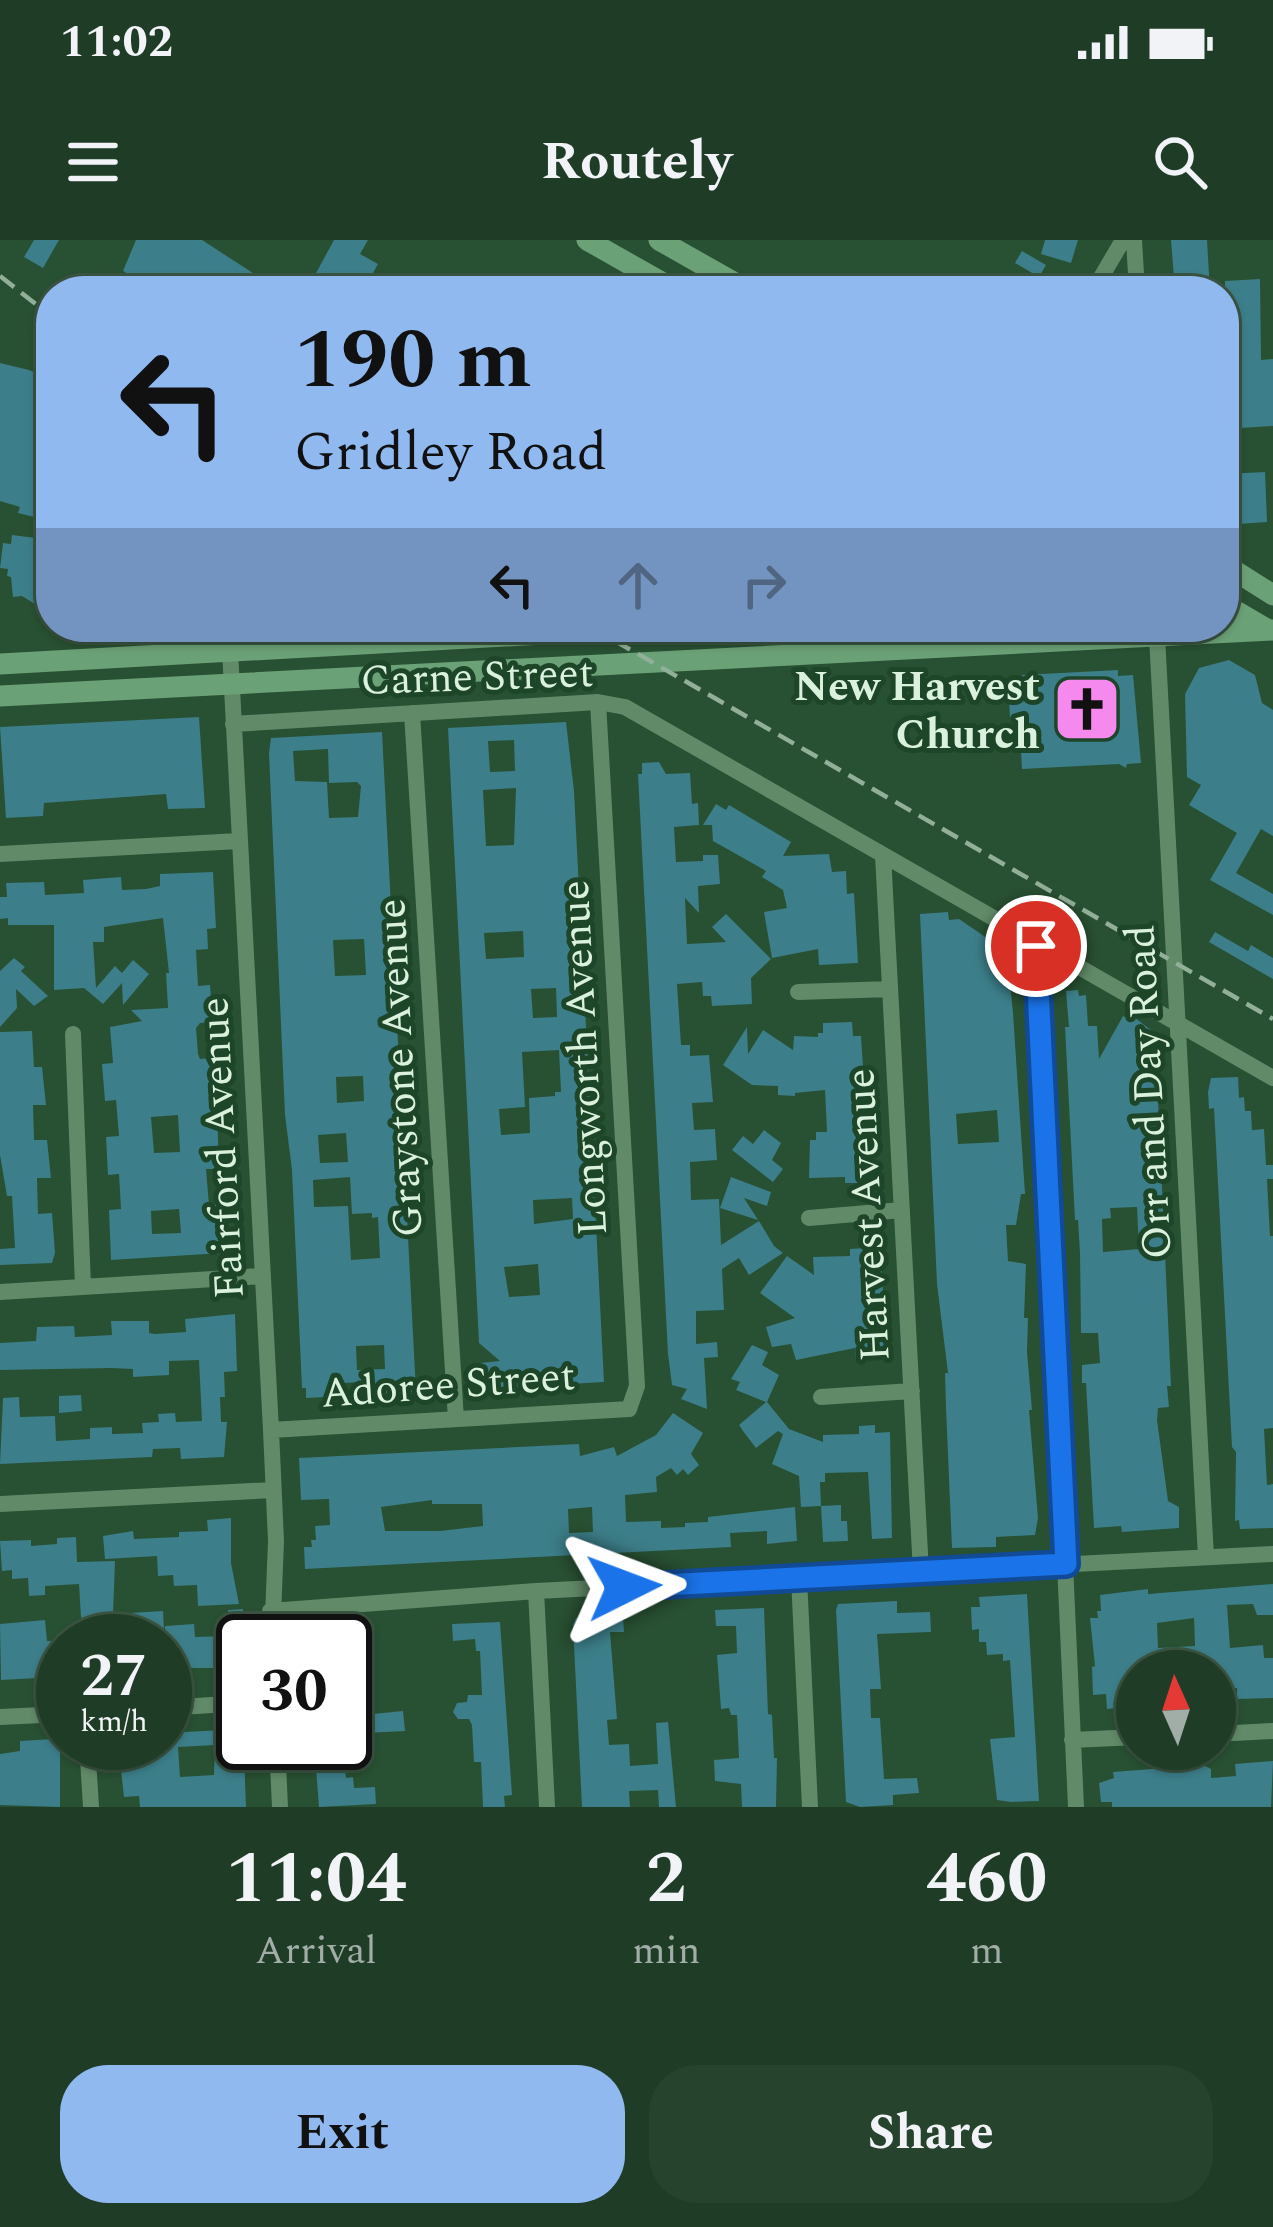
<!DOCTYPE html>
<style>
body{margin:0;font-family:Spectral,serif;background:#26432e;color:#f1f3f6;height:100vh;display:flex;flex-direction:column;font-size:45px;white-space:nowrap}
*{box-sizing:border-box;margin:0}
p{font-size:39px;color:#a1ada7}
.icon{flex:none;width:66px;height:66px;fill:none;stroke:currentColor;stroke-width:2;stroke-linecap:round;stroke-linejoin:round}
.map{position:relative;height:1567px;overflow:hidden}
.details{display:flex;flex-direction:column;background:#1e3c26;flex:1}
.details>*{flex:none}
.guide{position:absolute;left:36px;top:36px;width:1203px;height:366px;border-radius:48px;box-shadow:0 3px 9px #0004,0 0 0 3px #3c5643;background:#90b9f0;color:#111;overflow:hidden}
.needle{width:78px;rotate:357deg}
.fabs{position:absolute;left:1116px;top:1410px;display:grid;gap:24px}
.fabs a{display:grid;place-items:center;width:120px;height:120px;border-radius:50%;background:#1e3c26;box-shadow:0 3px 9px #0004,0 0 0 3px #3c5643;font-size:60px}
.speed{position:absolute;left:36px;top:1374px;display:flex;gap:24px;font-size:60px;font-weight:700;text-align:center}
.speed>*{display:grid;place-content:center;width:156px;height:156px;border-radius:50%;background:#1e3c26;box-shadow:0 3px 9px #0004,0 0 0 3px #3c5643;line-height:1}
.speed small{font-size:30px;font-weight:400}
.speed .limit{border:6px solid #111;border-radius:18px;background:#fff;color:#111}
.pin{position:absolute;display:grid;place-items:center;width:102px;height:102px;color:#fff;margin:-51px;border:6px solid #fff;border-radius:50%;box-shadow:0 3px 12px #0007}
.me{position:absolute;width:132px;margin:-66px;rotate:87deg;stroke-linejoin:round;filter:drop-shadow(0 0 9px #0008)}
.turn{display:flex;align-items:center;gap:42px;height:252px;padding:0 60px;font-size:54px}
.turn .icon{width:156px;height:156px;stroke-width:2.5}
.turn b{display:block;font-size:84px;line-height:102px}
.lanes{display:flex;align-items:center;height:114px;padding:0 60px;background:#0003;justify-content:center;gap:60px;direction:ltr}
.lanes .off{opacity:.35}
.eta{display:flex;justify-content:space-evenly;align-items:center;height:204px;text-align:center}
.eta b{font-size:72px;font-weight:700;line-height:84px}
.cta{display:flex;gap:24px;margin-top:auto;padding:24px 60px}
.cta a{flex:1;height:138px;border-radius:48px;background:#90b9f0;color:#111;font-size:48px;font-weight:700;line-height:138px;text-align:center}
.cta a+a{background:#26432e;color:#f1f3f6}
.status{display:flex;justify-content:space-between;align-items:center;height:84px;padding:0 60px;background:#1e3c26;direction:ltr}
.status svg{height:33px;fill:currentColor}
header{display:flex;justify-content:space-between;align-items:center;height:156px;padding:0 60px;background:#1e3c26;font-size:54px;font-weight:700}
.map>svg:first-child{display:block}
</style>
<div class="status"><b>11:02</b><svg viewBox="0 0 49 12"><path d="M0 12V9h3v3zM5 12V6h3v6zM10 12V3h3v9zM15 12V0h3v12zM26 1h20v11H26zM47 4h2v5h-2z"/></svg></div>
<header><svg class="icon" aria-label="menu" viewBox="0 0 24 24"><path d="M4 6h16M4 12h16M4 18h16"/></svg>Routely<svg class="icon" aria-label="search" viewBox="0 0 24 24"><circle cx="10" cy="10" r="6"/><path d="M15 15l6 6"/></svg></header>
<div class="map">
<svg width="1273" height="1567" viewBox="0 0 1273 1567">
<rect width="100%" height="100%" fill="#285032"/>
<!-- building -->
<path fill="#3c7e89" fill-rule="evenodd" d="M 34,0 L 59,0 L 43,28 L 24,17 Z
M 136,0 L 202,0 L 256,35 L 250,43 L 262,51 L 154,51 L 123,31 Z
M 334,0 L 368,0 L 360,14 L 378,24 L 363,51 L 319,51 L 309,46 Z
M 1045,0 L 1078,0 L 1071,23 L 1041,14 Z
M 1171,0 L 1207,0 L 1210,51 L 1175,51 Z
M 1022,11 L 1046,25 L 1039,37 L 1015,23 Z
M 1260,39 L 1261,120 L 1273,119 L 1273,186 L 1224,189 L 1225,41 Z
M 0,123 L 29,130 L 43,136 L 41,144 L 51,146 L 51,281 L 18,273 L 20,267 L 0,261 Z
M 1265,232 L 1267,282 L 1224,285 L 1224,234 Z
M 12,295 L 51,300 L 51,374 L 22,356 L 13,357 L 11,337 L 7,336 L 8,329 L 0,328 L 3,303 L 11,304 Z
M 1229,420 L 1255,435 L 1262,463 L 1273,470 L 1273,596 L 1261,589 L 1236,633 L 1273,654 L 1273,675 L 1210,640 L 1237,593 L 1189,565 L 1201,545 L 1187,537 L 1185,454 L 1199,428 Z
M 1118,430 L 1118,436 L 1133,435 L 1141,523 L 1127,524 L 1126,528 L 1119,524 L 1022,529 L 1019,478 L 1010,478 L 1009,458 L 1021,457 L 1022,435 Z
M 199,477 L 205,568 L 168,569 L 166,554 L 44,563 L 43,576 L 6,578 L 0,487 Z
M 566,482 L 574,551 L 604,1142 L 482,1149 L 480,1123 L 500,1121 L 479,1103 L 448,488 ZM 514,500 L 515,531 L 490,532 L 488,501 ZM 516,548 L 514,605 L 486,606 L 483,550 ZM 523,691 L 524,717 L 486,719 L 484,693 ZM 556,748 L 557,777 L 533,778 L 531,749 ZM 559,810 L 561,852 L 555,852 L 555,856 L 529,858 L 530,893 L 501,895 L 499,869 L 525,867 L 522,812 ZM 572,958 L 573,979 L 534,984 L 533,960 ZM 538,1024 L 540,1055 L 509,1057 L 504,1027 Z
M 382,492 L 416,1152 L 375,1154 L 374,1141 L 345,1143 L 345,1156 L 306,1158 L 306,1148 L 302,1148 L 292,930 L 285,875 L 269,513 L 271,498 ZM 328,509 L 329,543 L 357,542 L 361,546 L 358,577 L 329,578 L 327,542 L 295,541 L 293,511 ZM 364,699 L 366,735 L 335,736 L 333,700 ZM 363,836 L 364,861 L 337,863 L 336,837 ZM 346,893 L 348,922 L 320,923 L 318,895 ZM 350,937 L 352,974 L 372,973 L 372,978 L 378,977 L 380,1018 L 351,1020 L 348,966 L 314,967 L 313,940 ZM 384,1105 L 385,1129 L 357,1130 L 356,1106 Z
M 659,522 L 666,534 L 690,533 L 692,564 L 698,563 L 699,585 L 674,587 L 676,622 L 703,621 L 703,615 L 718,615 L 720,644 L 698,646 L 699,673 L 685,658 L 687,704 L 726,702 L 712,687 L 726,674 L 771,719 L 751,738 L 752,764 L 712,766 L 711,756 L 703,756 L 702,742 L 677,744 L 681,805 L 690,805 L 690,816 L 709,815 L 713,862 L 692,863 L 694,890 L 715,889 L 717,920 L 690,922 L 691,960 L 719,959 L 721,1005 L 759,981 L 774,1006 L 783,1013 L 749,1035 L 739,1018 L 722,1029 L 724,1070 L 696,1071 L 696,1104 L 717,1102 L 718,1117 L 704,1118 L 707,1169 L 681,1159 L 687,1149 L 672,1145 L 668,1114 L 638,534 L 642,534 L 642,523 Z
M 716,564 L 726,570 L 729,565 L 791,602 L 783,616 L 829,614 L 832,632 L 846,631 L 847,654 L 854,653 L 858,723 L 819,725 L 818,709 L 772,718 L 764,672 L 787,668 L 783,650 L 762,637 L 766,631 L 713,601 L 712,585 L 703,585 Z
M 213,632 L 216,688 L 207,689 L 208,709 L 196,710 L 198,746 L 210,745 L 213,782 L 200,783 L 196,788 L 198,814 L 200,819 L 213,818 L 216,839 L 219,929 L 206,929 L 209,965 L 221,964 L 225,1003 L 221,1004 L 222,1013 L 111,1020 L 109,970 L 121,969 L 119,934 L 108,935 L 106,897 L 119,896 L 116,860 L 105,861 L 102,824 L 113,823 L 110,787 L 142,781 L 131,770 L 168,768 L 166,733 L 169,733 L 163,678 L 104,687 L 104,702 L 93,702 L 96,748 L 115,726 L 122,733 L 133,720 L 149,734 L 123,765 L 122,743 L 103,764 L 84,748 L 54,750 L 54,685 L 8,685 L 8,678 L 0,679 L 0,657 L 7,657 L 6,643 L 44,642 L 45,655 L 84,653 L 83,640 L 121,637 L 122,650 L 146,649 L 160,646 L 160,634 ZM 178,875 L 180,912 L 154,913 L 151,877 ZM 179,969 L 181,993 L 152,994 L 151,971 Z
M 948,672 L 949,680 L 959,679 L 1003,709 L 1000,714 L 1006,718 L 997,733 L 1009,733 L 1013,773 L 1025,954 L 1021,954 L 1016,985 L 1006,985 L 1008,1021 L 1026,1024 L 1024,1078 L 1028,1078 L 1027,1112 L 1032,1170 L 1029,1170 L 1038,1278 L 1035,1295 L 996,1297 L 996,1307 L 952,1308 L 946,1168 L 945,1133 L 948,1133 L 937,1044 L 920,674 ZM 997,870 L 999,902 L 958,904 L 956,874 Z
M 1215,692 L 1248,711 L 1251,705 L 1273,718 L 1273,739 L 1209,702 Z
M 14,718 L 25,727 L 21,731 L 48,756 L 34,766 L 16,749 L 17,768 L 0,787 L 0,731 Z
M 1078,750 L 1079,756 L 1086,755 L 1088,786 L 1097,786 L 1099,819 L 1123,776 L 1129,779 L 1131,775 L 1155,793 L 1171,1146 L 1167,1146 L 1169,1167 L 1158,1168 L 1157,1180 L 1168,1261 L 1179,1267 L 1179,1288 L 1122,1292 L 1121,1286 L 1094,1288 L 1086,1143 L 1082,1143 L 1082,1125 L 1100,1123 L 1098,1093 L 1081,1093 L 1080,1013 L 1078,980 L 1075,980 L 1065,787 L 1069,787 L 1066,751 ZM 1137,967 L 1139,1009 L 1103,1012 L 1102,979 L 1111,978 L 1110,968 Z
M 852,782 L 853,796 L 861,796 L 868,905 L 874,905 L 875,934 L 860,934 L 860,943 L 845,943 L 845,937 L 809,938 L 810,900 L 816,900 L 816,892 L 827,892 L 825,850 L 795,853 L 795,856 L 778,855 L 778,846 L 752,845 L 723,825 L 747,787 L 748,814 L 763,790 L 793,810 L 794,796 L 818,797 L 818,793 L 823,793 L 823,783 Z
M 32,791 L 34,827 L 42,827 L 46,865 L 33,865 L 34,900 L 47,900 L 51,938 L 37,938 L 38,974 L 52,973 L 55,1013 L 52,1023 L 0,1025 L 0,1009 L 15,1008 L 12,956 L 7,956 L 0,915 L 0,792 Z
M 1238,837 L 1239,858 L 1244,857 L 1245,871 L 1251,871 L 1252,890 L 1264,889 L 1266,925 L 1273,925 L 1273,939 L 1267,939 L 1270,996 L 1273,996 L 1273,1188 L 1264,1189 L 1267,1245 L 1273,1244 L 1273,1288 L 1240,1289 L 1239,1280 L 1235,1281 L 1236,1212 L 1232,1207 L 1214,868 L 1209,869 L 1208,852 L 1211,838 Z
M 764,890 L 781,903 L 772,920 L 783,929 L 773,942 L 732,910 L 743,896 L 753,904 Z
M 731,937 L 771,952 L 767,966 L 744,958 L 758,980 L 720,968 Z
M 866,1008 L 866,1016 L 881,1015 L 886,1111 L 871,1112 L 871,1120 L 856,1121 L 855,1108 L 796,1120 L 791,1104 L 772,1107 L 766,1087 L 795,1078 L 760,1053 L 787,1016 L 814,1035 L 813,1017 L 850,1016 L 850,1009 Z
M 235,1074 L 237,1131 L 224,1132 L 225,1157 L 220,1157 L 221,1182 L 227,1182 L 224,1217 L 181,1219 L 180,1208 L 153,1209 L 152,1217 L 0,1224 L 3,1158 L 19,1157 L 20,1177 L 55,1176 L 56,1201 L 90,1199 L 90,1188 L 112,1187 L 112,1194 L 143,1193 L 142,1183 L 159,1182 L 158,1174 L 175,1173 L 176,1182 L 202,1181 L 199,1120 L 169,1121 L 169,1135 L 133,1137 L 133,1129 L 111,1128 L 0,1130 L 0,1103 L 36,1101 L 37,1087 L 74,1086 L 75,1097 L 112,1095 L 111,1081 L 149,1081 L 149,1093 L 155,1094 L 186,1092 L 185,1079 Z
M 752,1105 L 768,1112 L 762,1125 L 779,1135 L 767,1162 L 789,1189 L 823,1202 L 823,1195 L 859,1194 L 859,1186 L 875,1185 L 875,1193 L 890,1192 L 892,1298 L 872,1299 L 868,1232 L 825,1233 L 825,1242 L 820,1242 L 821,1266 L 801,1267 L 799,1236 L 772,1224 L 783,1194 L 778,1191 L 756,1208 L 743,1191 L 739,1185 L 766,1162 L 736,1150 L 740,1142 L 731,1139 Z
M 81,1155 L 82,1171 L 59,1173 L 59,1156 Z
M 673,1173 L 703,1193 L 691,1214 L 699,1225 L 688,1235 L 683,1229 L 677,1235 L 671,1228 L 656,1237 L 657,1252 L 625,1255 L 626,1282 L 661,1281 L 661,1288 L 685,1287 L 685,1283 L 708,1282 L 708,1277 L 795,1267 L 797,1301 L 767,1304 L 767,1291 L 730,1293 L 731,1307 L 305,1329 L 304,1307 L 312,1307 L 311,1300 L 316,1300 L 315,1286 L 330,1285 L 329,1259 L 301,1260 L 299,1218 L 579,1204 L 580,1216 L 614,1207 L 617,1216 L 656,1195 ZM 432,1260 L 432,1264 L 482,1264 L 483,1286 L 440,1291 L 385,1291 L 381,1267 ZM 592,1267 L 593,1292 L 569,1293 L 568,1269 Z
M 841,1265 L 841,1281 L 847,1281 L 848,1301 L 823,1302 L 821,1266 Z
M 231,1278 L 231,1323 L 239,1364 L 198,1366 L 197,1345 L 174,1346 L 173,1335 L 158,1336 L 157,1316 L 105,1319 L 103,1296 L 133,1291 L 134,1299 L 179,1297 L 179,1292 L 208,1291 L 207,1280 Z
M 76,1297 L 77,1322 L 115,1321 L 113,1374 L 163,1371 L 164,1389 L 136,1390 L 137,1401 L 120,1401 L 120,1392 L 82,1394 L 79,1344 L 45,1346 L 45,1355 L 29,1356 L 28,1338 L 12,1339 L 12,1330 L 2,1331 L 0,1301 L 31,1300 L 31,1306 L 57,1304 L 57,1298 Z
M 1273,1344 L 1273,1375 L 1257,1375 L 1253,1364 L 1227,1365 L 1230,1408 L 1263,1405 L 1264,1418 L 1273,1418 L 1273,1458 L 1237,1459 L 1237,1448 L 1215,1449 L 1215,1431 L 1137,1431 L 1137,1466 L 1107,1469 L 1106,1454 L 1093,1455 L 1092,1427 L 1095,1426 L 1090,1378 L 1098,1378 L 1097,1371 L 1101,1371 L 1100,1355 L 1148,1349 L 1148,1354 ZM 1194,1378 L 1195,1406 L 1158,1408 L 1157,1383 Z
M 1027,1354 L 1039,1561 L 1011,1562 L 997,1560 L 990,1499 L 1015,1497 L 1010,1420 L 1003,1421 L 1003,1414 L 987,1415 L 986,1402 L 979,1402 L 979,1389 L 972,1390 L 971,1367 L 980,1367 L 979,1357 Z
M 897,1361 L 897,1373 L 930,1372 L 931,1392 L 877,1394 L 881,1449 L 870,1449 L 871,1478 L 880,1478 L 884,1539 L 917,1538 L 919,1553 L 893,1555 L 893,1565 L 860,1567 L 846,1562 L 836,1370 L 838,1364 Z
M 764,1368 L 768,1474 L 772,1475 L 774,1518 L 777,1518 L 776,1567 L 742,1567 L 741,1544 L 715,1541 L 714,1520 L 739,1518 L 737,1475 L 731,1475 L 729,1468 L 721,1469 L 717,1415 L 737,1413 L 736,1386 L 716,1386 L 715,1370 Z
M 243,1369 L 242,1428 L 165,1428 L 165,1386 L 194,1384 L 195,1397 L 229,1396 L 228,1370 Z
M 623,1376 L 624,1392 L 610,1392 L 617,1479 L 607,1480 L 609,1505 L 629,1504 L 630,1526 L 658,1524 L 656,1483 L 668,1482 L 676,1567 L 659,1567 L 658,1550 L 629,1551 L 630,1567 L 582,1567 L 573,1385 L 576,1378 Z
M 45,1380 L 47,1401 L 63,1401 L 63,1436 L 49,1437 L 49,1441 L 37,1441 L 37,1438 L 1,1440 L 0,1384 Z
M 500,1382 L 512,1555 L 504,1556 L 505,1567 L 483,1567 L 481,1522 L 474,1522 L 472,1485 L 469,1479 L 458,1479 L 453,1472 L 457,1463 L 467,1462 L 468,1455 L 482,1455 L 480,1411 L 476,1411 L 475,1399 L 453,1401 L 452,1384 Z
M 360,1432 L 361,1462 L 372,1462 L 373,1474 L 403,1471 L 405,1491 L 345,1494 L 345,1433 Z
M 243,1489 L 246,1567 L 140,1567 L 139,1556 L 124,1557 L 118,1503 L 165,1503 L 165,1493 ZM 215,1505 L 214,1535 L 180,1537 L 178,1507 Z
M 53,1499 L 53,1505 L 60,1504 L 60,1567 L 0,1565 L 0,1514 L 20,1511 L 20,1501 Z
M 314,1503 L 342,1503 L 346,1538 L 353,1537 L 354,1548 L 375,1547 L 376,1564 L 319,1567 Z
M 1273,1521 L 1271,1567 L 1112,1567 L 1112,1562 L 1101,1562 L 1099,1543 L 1114,1538 L 1113,1532 L 1203,1525 L 1211,1529 L 1211,1538 L 1236,1536 L 1235,1524 Z"/>
<g fill="none" stroke-linecap="round" stroke-linejoin="round">
<!-- minor -->
<path stroke="#608a68" stroke-width="16" d="M 1134,0 L 1137,51
M 1093,51 L 1123,0
M 1150,387 L 1157,396 L 1206,1317
M 230,410 L 271,1190 L 276,1301 L 272,1401
M 412,473 L 456,1179
M 233,484 L 598,462 L 625,467 L 1273,838
M 0,614 L 239,601
M 883,615 L 921,1332
M 1037,706 L 1076,1567
M 798,752 L 890,749
M 73,794 L 83,1046
M 809,978 L 902,970
M 0,1052 L 262,1036
M 821,1157 L 912,1151
M 271,1190 L 629,1169 L 637,1146 L 598,462
M 0,1264 L 273,1250
M 799,1338 L 810,1567
M 536,1351 L 547,1567
M 270,1371 L 536,1351 L 1273,1314
M 165,1468 L 243,1463
M 0,1477 L 63,1474
M 1215,1494 L 1273,1491
M 1072,1500 L 1137,1497
M 87,1503 L 91,1567
M 277,1503 L 280,1567"/>
<!-- major -->
<path stroke="#6ba176" stroke-width="21" d="M 587,0 L 677,51
M 659,0 L 749,51
M 1224,324 L 1273,355
M 1224,364 L 1265,388
M 0,424 L 668,387
M 0,456 L 1273,390"/>
<!-- rail -->
<path stroke="#92b099" stroke-width="4.5" stroke-dasharray="18 9" stroke-linecap="butt" d="M 0,36 L 51,76
M 591,387 L 1273,779"/>
</g>
<g fill="none" stroke-linecap="round" stroke-linejoin="round">
<defs>
<path id="route" d="M 624,1347 L 1066,1324 L 1036,706"/>
</defs>
<!-- route casing -->
<use href="#route" stroke="#114b97" stroke-width="30"/>
<!-- route -->
<use href="#route" stroke="#1a73e8" stroke-width="21"/>
</g>
<!-- icons -->
<defs>
<symbol id="church-square" viewBox="-11 -11 22 22"><rect x="-9" y="-9" width="18" height="18" rx="4" fill="#f689ed" stroke="#1d4527"/><path d="M-1.2-6h2.4v3.5h3.3v2.4h-3.3V6h-2.4V-.1h-3.3v-2.4h3.3Z" fill="#111"/></symbol>
</defs>
<g fill-rule="evenodd">
<use href="#church-square" x="1049" y="431" width="76" height="76"/>
</g>
<g text-anchor="middle" stroke-width="10" stroke-linejoin="round" paint-order="stroke">
<!-- street labels -->
<g font-size="42" fill="#daf1de" stroke="#1d4527">
<text transform="translate(477 435) rotate(-2)" y="15">Carne Street</text>
<text transform="translate(582 818) rotate(-93)" y="15">Longworth Avenue</text>
<text transform="translate(398 828) rotate(-93)" y="15">Graystone Avenue</text>
<text transform="translate(1147 852) rotate(-93)" y="15">Orr and Day Road</text>
<text transform="translate(220 908) rotate(-93)" y="15">Fairford Avenue</text>
<text transform="translate(866 975) rotate(-93)" y="15">Harvest Avenue</text>
<text transform="translate(448 1143) rotate(-4)" y="15">Adoree Street</text>
</g>
<!-- poi labels -->
<g font-size="42" font-weight="bold" fill="#daf1de" stroke="#1d4527" text-anchor="end">
<text x="1040" y="460">New Harvest<tspan x="1040" dy="48">Church</tspan></text>
</g>
</g>
</svg>
<div class="fabs">
<a><svg class="needle" viewBox="-14 -14 28 28"><path d="M0-13l5 13h-10z" fill="#e53935"/><path d="M0 13l5-13h-10z" fill="#a1ada7"/></svg></a>
</div>
<div class="speed"><div>27<small>km/h</small></div><div class="limit">30</div></div>
<div class="pin" style="left:1036px;top:706px;background:#d93025"><svg class="icon" aria-label="arrive" viewBox="0 0 24 24"><path d="M6 21V4h12l-3 4 3 4H6"/></svg></div>
<svg class="me" style="left:624px;top:1347px" viewBox="-20 -20 40 40"><path d="M0-17L14 15 0 8-14 15z" fill="#1a73e8" stroke="#fff" stroke-width="4"/></svg>
<div class="guide">
<div class="turn"><svg class="icon" aria-label="left" viewBox="0 0 24 24"><path d="M17 20v-9H6M10 6l-5 5 5 5"/></svg><div><b>190 m</b>Gridley Road</div></div>
<div class="lanes"><svg class="icon" aria-label="left" viewBox="0 0 24 24"><path d="M17 20v-9H6M10 6l-5 5 5 5"/></svg><svg class="icon off" aria-label="ahead" viewBox="0 0 24 24"><path d="M12 20V5M6 11l6-6 6 6"/></svg><svg class="icon off" aria-label="right" viewBox="0 0 24 24"><path d="M7 20v-9h11M14 6l5 5-5 5"/></svg></div>
</div>
</div>
<section class="details">
<div class="eta">
<div><b>11:04</b><p>Arrival</p></div>
<div><b>2</b><p>min</p></div>
<div><b>460</b><p>m</p></div>
</div>
<div class="cta"><a>Exit</a><a>Share</a></div>
</section>
